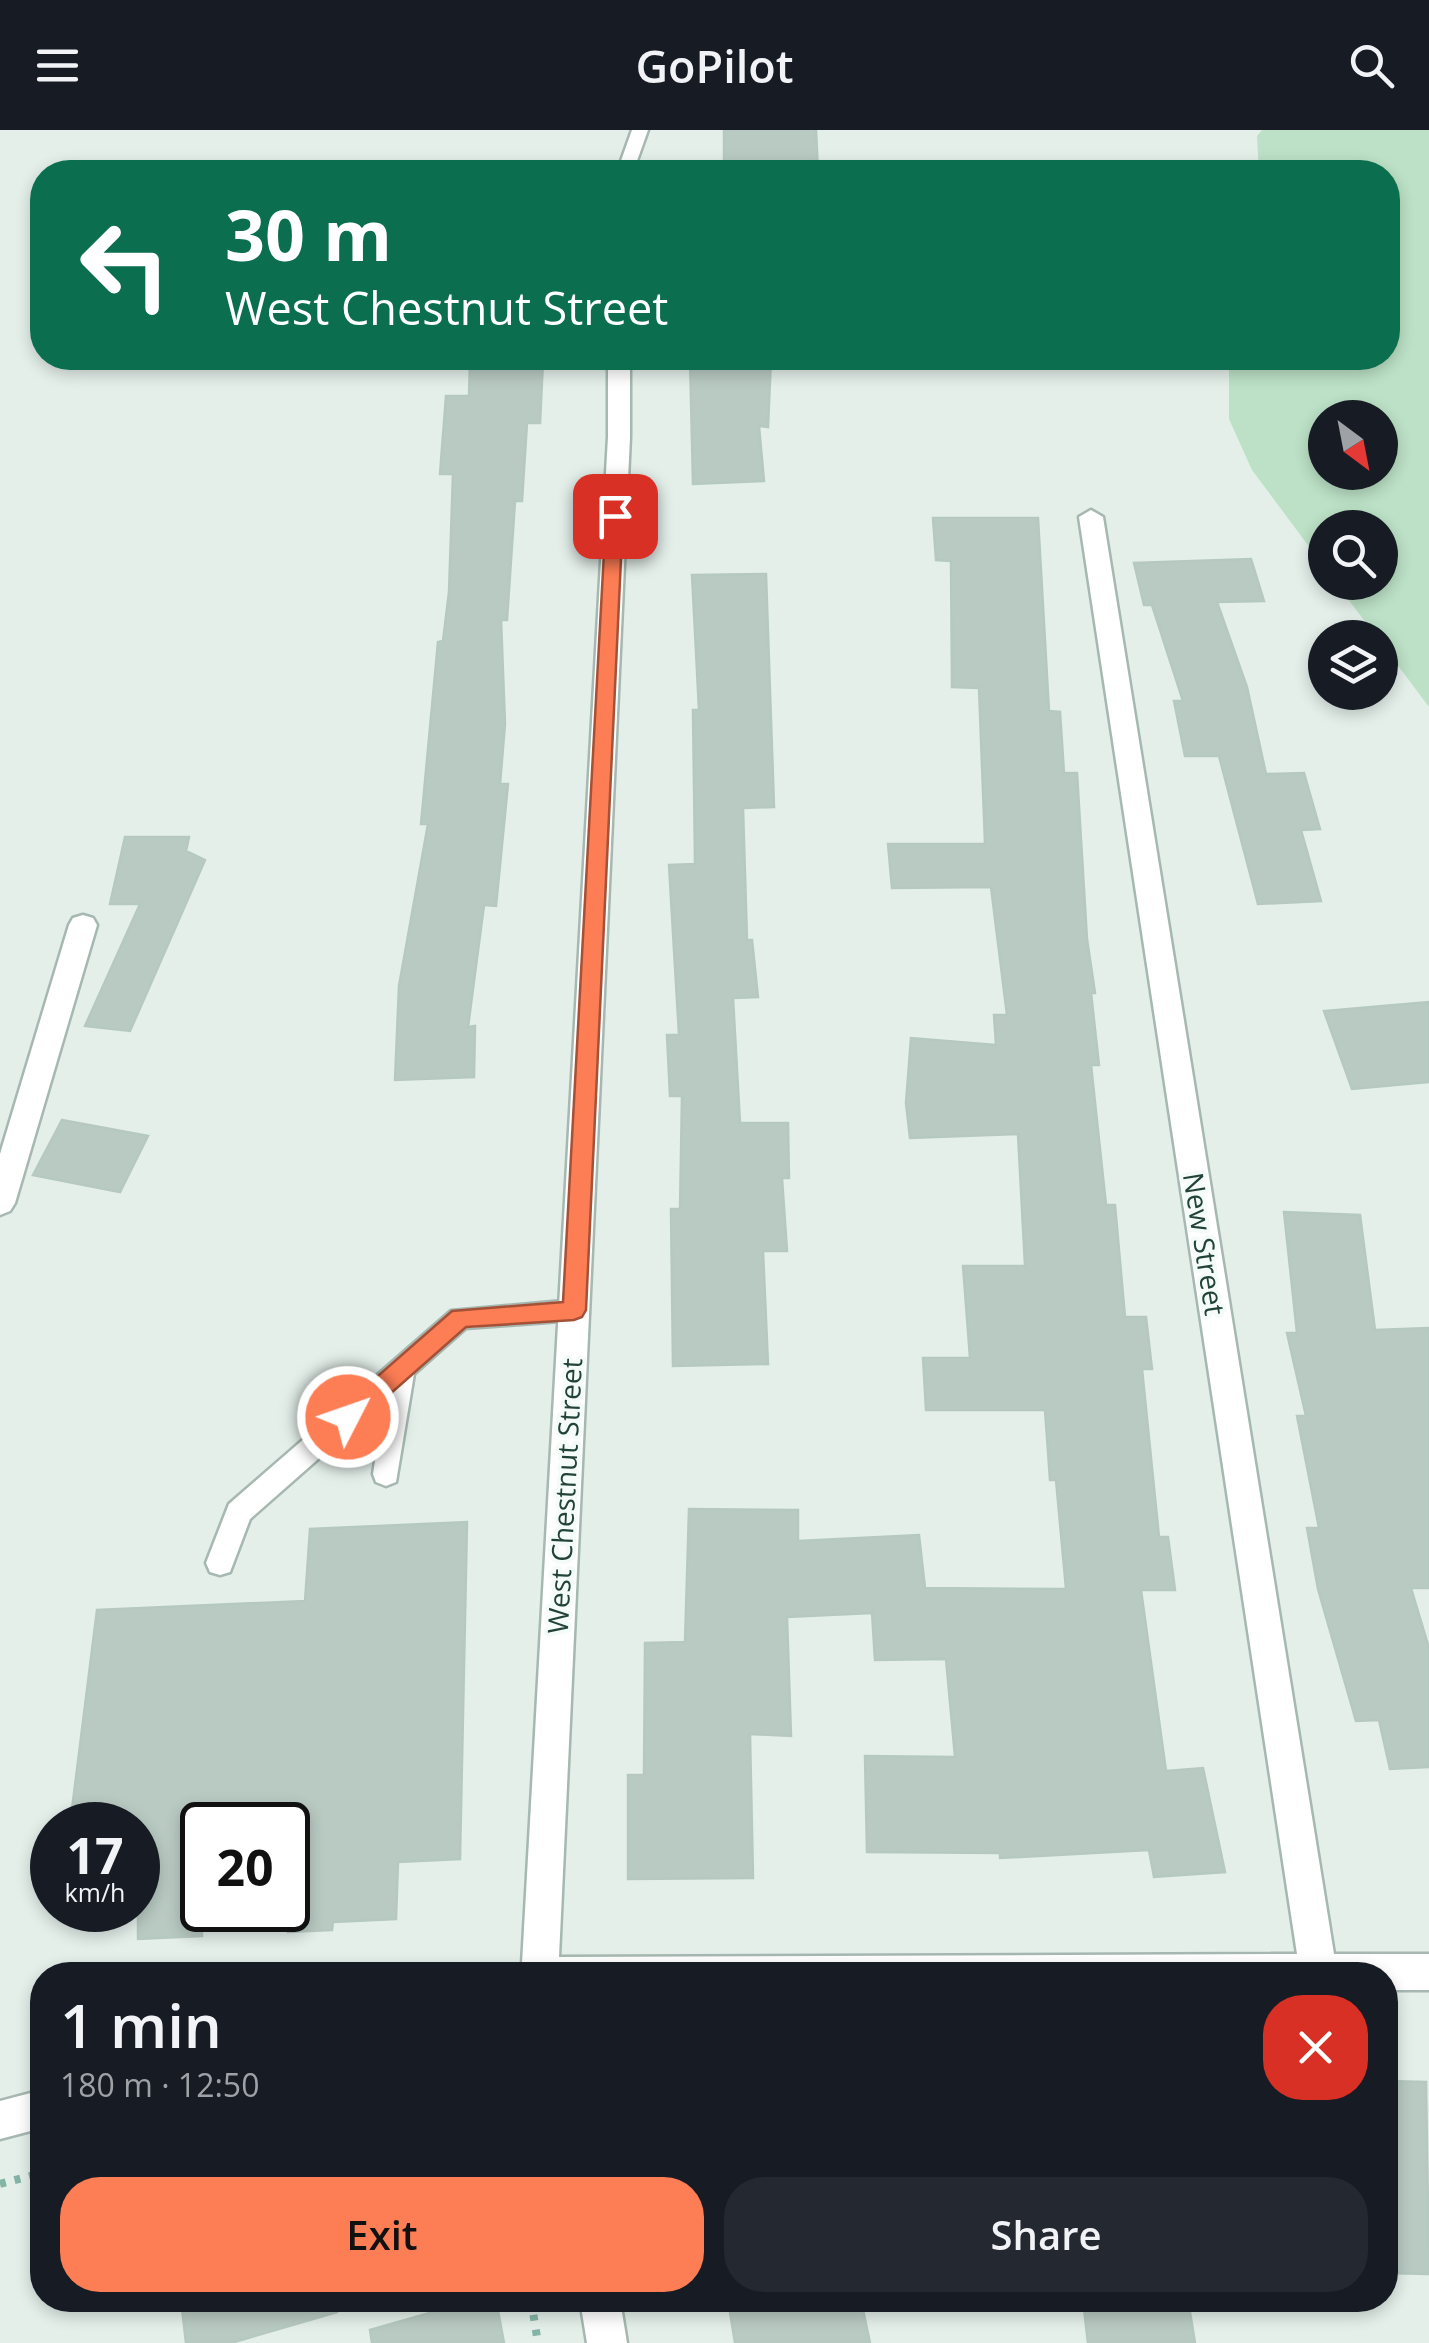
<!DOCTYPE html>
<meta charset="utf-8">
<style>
body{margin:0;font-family:"Open Sans",sans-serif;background:#242831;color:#f1f3f6;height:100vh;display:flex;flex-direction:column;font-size:38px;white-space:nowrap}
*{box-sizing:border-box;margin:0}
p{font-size:32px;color:#9ea1a6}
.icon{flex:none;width:55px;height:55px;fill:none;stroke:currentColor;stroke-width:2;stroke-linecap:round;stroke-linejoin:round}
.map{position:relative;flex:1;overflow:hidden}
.panel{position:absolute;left:30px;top:1832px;width:1368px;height:350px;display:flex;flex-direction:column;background:#171b24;border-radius:40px;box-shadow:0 5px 15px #0003}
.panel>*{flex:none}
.banner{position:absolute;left:30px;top:30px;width:1370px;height:210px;border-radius:40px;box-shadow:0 5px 15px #0003;background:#0b6e4f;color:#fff;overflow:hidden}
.needle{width:65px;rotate:148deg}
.buttons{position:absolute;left:1308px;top:270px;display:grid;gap:20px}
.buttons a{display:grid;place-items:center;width:90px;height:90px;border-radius:50%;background:#171b24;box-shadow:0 5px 15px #0003;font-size:50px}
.speed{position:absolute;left:30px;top:1672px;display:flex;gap:20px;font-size:50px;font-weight:700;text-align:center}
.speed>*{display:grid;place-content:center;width:130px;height:130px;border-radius:50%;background:#171b24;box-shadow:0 5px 15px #0003;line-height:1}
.speed small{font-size:25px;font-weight:400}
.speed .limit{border:5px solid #111;border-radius:15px;background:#fff;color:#111}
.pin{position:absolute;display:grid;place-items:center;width:85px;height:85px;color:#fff;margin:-42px;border-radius:20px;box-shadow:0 5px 15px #0006}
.me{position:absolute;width:110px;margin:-55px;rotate:49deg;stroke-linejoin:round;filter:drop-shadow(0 0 8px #0008)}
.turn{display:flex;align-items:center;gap:35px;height:210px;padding:0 30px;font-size:45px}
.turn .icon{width:130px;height:130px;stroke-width:2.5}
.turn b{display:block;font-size:70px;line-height:85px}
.round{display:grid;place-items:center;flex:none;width:105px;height:105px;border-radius:40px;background:#242831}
.overview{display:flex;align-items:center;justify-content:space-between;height:170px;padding:0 30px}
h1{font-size:60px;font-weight:600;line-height:75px}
.button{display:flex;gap:20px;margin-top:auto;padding:20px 30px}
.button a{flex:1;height:115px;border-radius:40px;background:#fd7d54;color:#111;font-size:40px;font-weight:600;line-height:115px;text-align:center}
.button a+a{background:#242831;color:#f1f3f6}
header{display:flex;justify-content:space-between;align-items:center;height:130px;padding:0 30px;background:#171b24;font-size:45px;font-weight:600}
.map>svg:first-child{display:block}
</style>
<header><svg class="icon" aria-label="menu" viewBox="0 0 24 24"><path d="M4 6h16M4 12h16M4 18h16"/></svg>GoPilot<svg class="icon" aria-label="search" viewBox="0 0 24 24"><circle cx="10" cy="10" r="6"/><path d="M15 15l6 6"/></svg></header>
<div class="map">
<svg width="1429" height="2213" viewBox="0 0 1429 2213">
<rect width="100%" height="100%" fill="#e4efea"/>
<!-- green -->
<path fill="#bce1c6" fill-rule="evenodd" d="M 1262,0 L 1429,0 L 1429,577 L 1336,453 L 1380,452 L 1380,398 L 1325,398 L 1325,438 L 1252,340 L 1229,289 L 1229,228 L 1388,228 L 1388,42 L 1259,42 L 1257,6 ZM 1325,288 L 1380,288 L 1380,342 L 1325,342 Z"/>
<!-- building -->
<path fill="#b9cac3" stroke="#b6c9c1" stroke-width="2.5" d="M 724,0 L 816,0 L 818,42 L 724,42 Z
M 690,228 L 771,228 L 768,297 L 759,296 L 764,351 L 693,354 Z
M 543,231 L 540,293 L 527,293 L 522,371 L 515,371 L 507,490 L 501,490 L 505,594 L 500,654 L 508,654 L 496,776 L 484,775 L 468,897 L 475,896 L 474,947 L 395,950 L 399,856 L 428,694 L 421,694 L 438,512 L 443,511 L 449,462 L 453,344 L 440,344 L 446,266 L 469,266 L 470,232 Z
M 933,388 L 1038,388 L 1049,581 L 1060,582 L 1064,643 L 1077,643 L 1087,809 L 1095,863 L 1091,863 L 1099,935 L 1091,935 L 1106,1075 L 1115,1075 L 1125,1187 L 1146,1187 L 1152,1239 L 1142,1239 L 1159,1407 L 1168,1407 L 1175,1460 L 1141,1460 L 1166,1641 L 1203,1638 L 1225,1742 L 1154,1747 L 1149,1720 L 1000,1728 L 1000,1723 L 867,1722 L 865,1626 L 955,1627 L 946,1529 L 875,1530 L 872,1483 L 787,1487 L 791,1606 L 750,1604 L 753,1748 L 628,1749 L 628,1645 L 644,1645 L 645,1513 L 685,1512 L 689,1379 L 798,1380 L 798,1411 L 919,1405 L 925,1458 L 1066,1459 L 1056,1350 L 1050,1350 L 1045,1280 L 926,1280 L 923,1228 L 970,1228 L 963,1136 L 1025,1136 L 1018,1004 L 910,1008 L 906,973 L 911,908 L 996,915 L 994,885 L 1007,885 L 991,757 L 892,758 L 888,714 L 985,714 L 979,558 L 952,557 L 951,431 L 936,430 Z
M 1251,429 L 1264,471 L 1217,472 L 1247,557 L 1266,644 L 1304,643 L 1320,699 L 1301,700 L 1321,771 L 1258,774 L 1219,626 L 1185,626 L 1174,571 L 1183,571 L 1152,475 L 1144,475 L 1134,433 Z
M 766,444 L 774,677 L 743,678 L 747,810 L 752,810 L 758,867 L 733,868 L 740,993 L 788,993 L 789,1048 L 782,1048 L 787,1121 L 763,1121 L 768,1234 L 673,1236 L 671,1079 L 680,1079 L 682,966 L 670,966 L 667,905 L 679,905 L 669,735 L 695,734 L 693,580 L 699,580 L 692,445 Z
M 125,707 L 189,707 L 186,721 L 205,730 L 130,901 L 85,896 L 140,774 L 110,774 Z
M 1429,872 L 1429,952 L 1352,959 L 1324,881 Z
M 62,990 L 148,1006 L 120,1062 L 33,1045 Z
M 1284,1082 L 1360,1085 L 1375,1200 L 1429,1198 L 1429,1458 L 1411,1458 L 1429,1518 L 1429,1637 L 1390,1639 L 1379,1590 L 1356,1591 L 1318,1459 L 1307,1398 L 1319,1398 L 1297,1286 L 1306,1286 L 1287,1203 L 1297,1203 Z
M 467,1392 L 460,1729 L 398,1732 L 396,1789 L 333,1792 L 332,1800 L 288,1802 L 288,1695 L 202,1695 L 202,1806 L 138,1809 L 138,1695 L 70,1695 L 97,1480 L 305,1471 L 310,1399 Z
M 1385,1951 L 1426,1952 L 1429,2144 L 1385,2143 Z
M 181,2170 L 335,2170 L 337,2182 L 231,2213 L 186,2213 Z
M 475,2170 L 496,2170 L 504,2213 L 372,2213 L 370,2200 Z
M 728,2170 L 861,2170 L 870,2213 L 735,2213 Z
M 1083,2170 L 1188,2170 L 1195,2213 L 1088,2213 Z"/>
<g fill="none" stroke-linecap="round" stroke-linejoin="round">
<defs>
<path id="lane" d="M 632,0 L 648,0 L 633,42 L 617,42 Z
M 574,1170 L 583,1173 L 587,1180 L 583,1187 L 574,1190 L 466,1198 L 414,1244 L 396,1352 L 386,1356 L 376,1352 L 373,1344 L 384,1271 L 250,1389 L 230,1442 L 220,1445 L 210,1442 L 206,1433 L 229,1374 L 451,1181 Z"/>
<path id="street" d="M 608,228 L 630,228 L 630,307 L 559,1827 L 1297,1824 L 1079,387 L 1091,380 L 1103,387 L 1334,1824 L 1429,1824 L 1429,1860 L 1385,1860 L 1385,1845 L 517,1845 L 522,1834 L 608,307 Z
M 83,785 L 93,788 L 97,795 L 15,1073 L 10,1081 L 0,1085 L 0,1024 L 69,795 L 73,788 Z
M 42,1960 L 42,1998 L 0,2009 L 0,1971 Z
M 580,2170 L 620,2170 L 627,2213 L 587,2213 Z"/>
</defs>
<!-- lane casing -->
<use href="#lane" stroke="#a6b8b1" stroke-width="5"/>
<!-- street casing -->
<use href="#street" stroke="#a6b8b1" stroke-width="5"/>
<!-- path -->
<path stroke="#82b5a5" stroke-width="8" stroke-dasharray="6 9" stroke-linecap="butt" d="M 0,2054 L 42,2043
M 531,2170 L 538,2213"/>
<!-- lane -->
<use href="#lane" fill="#fff" fill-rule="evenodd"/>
<!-- street -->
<use href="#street" fill="#fff" fill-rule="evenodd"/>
</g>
<!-- route -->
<path fill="#fd7d54" stroke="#a45137" stroke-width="2.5" d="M 615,381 L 623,386 L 586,1180 L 582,1187 L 574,1190 L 466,1197 L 356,1294 L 339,1294 L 336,1287 L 339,1280 L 452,1181 L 563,1172 L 606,386 Z"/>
<g text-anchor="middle" stroke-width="8" stroke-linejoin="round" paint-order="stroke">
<!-- street labels -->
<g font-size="28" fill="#224339" stroke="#f5fbf8">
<text transform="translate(1204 1114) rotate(81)" y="10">New Street</text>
<text transform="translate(565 1366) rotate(-87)" y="10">West Chestnut Street</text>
</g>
</g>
</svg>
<div class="buttons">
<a><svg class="needle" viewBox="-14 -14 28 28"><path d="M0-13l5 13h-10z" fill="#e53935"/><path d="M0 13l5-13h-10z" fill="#9ea1a6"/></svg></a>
<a><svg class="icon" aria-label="search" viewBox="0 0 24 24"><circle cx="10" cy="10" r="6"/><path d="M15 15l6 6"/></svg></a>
<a><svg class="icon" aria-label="layers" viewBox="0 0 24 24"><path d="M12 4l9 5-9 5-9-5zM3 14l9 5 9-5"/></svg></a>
</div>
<div class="speed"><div>17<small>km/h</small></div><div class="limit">20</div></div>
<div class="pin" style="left:615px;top:386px;background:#d93025"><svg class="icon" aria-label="arrive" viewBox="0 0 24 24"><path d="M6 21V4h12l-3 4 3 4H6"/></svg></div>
<svg class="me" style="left:348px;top:1287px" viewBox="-20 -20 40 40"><circle r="17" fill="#fd7d54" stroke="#fff" stroke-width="3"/><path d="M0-11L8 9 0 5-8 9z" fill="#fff"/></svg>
<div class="banner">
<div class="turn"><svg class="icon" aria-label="left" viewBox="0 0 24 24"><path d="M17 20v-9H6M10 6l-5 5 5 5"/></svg><div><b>30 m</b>West Chestnut Street</div></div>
</div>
<section class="panel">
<div class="overview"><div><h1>1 min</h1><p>180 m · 12:50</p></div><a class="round" style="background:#d93025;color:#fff"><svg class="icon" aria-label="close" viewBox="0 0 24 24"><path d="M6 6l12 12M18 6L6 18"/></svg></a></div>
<div class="button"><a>Exit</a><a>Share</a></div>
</section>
</div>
